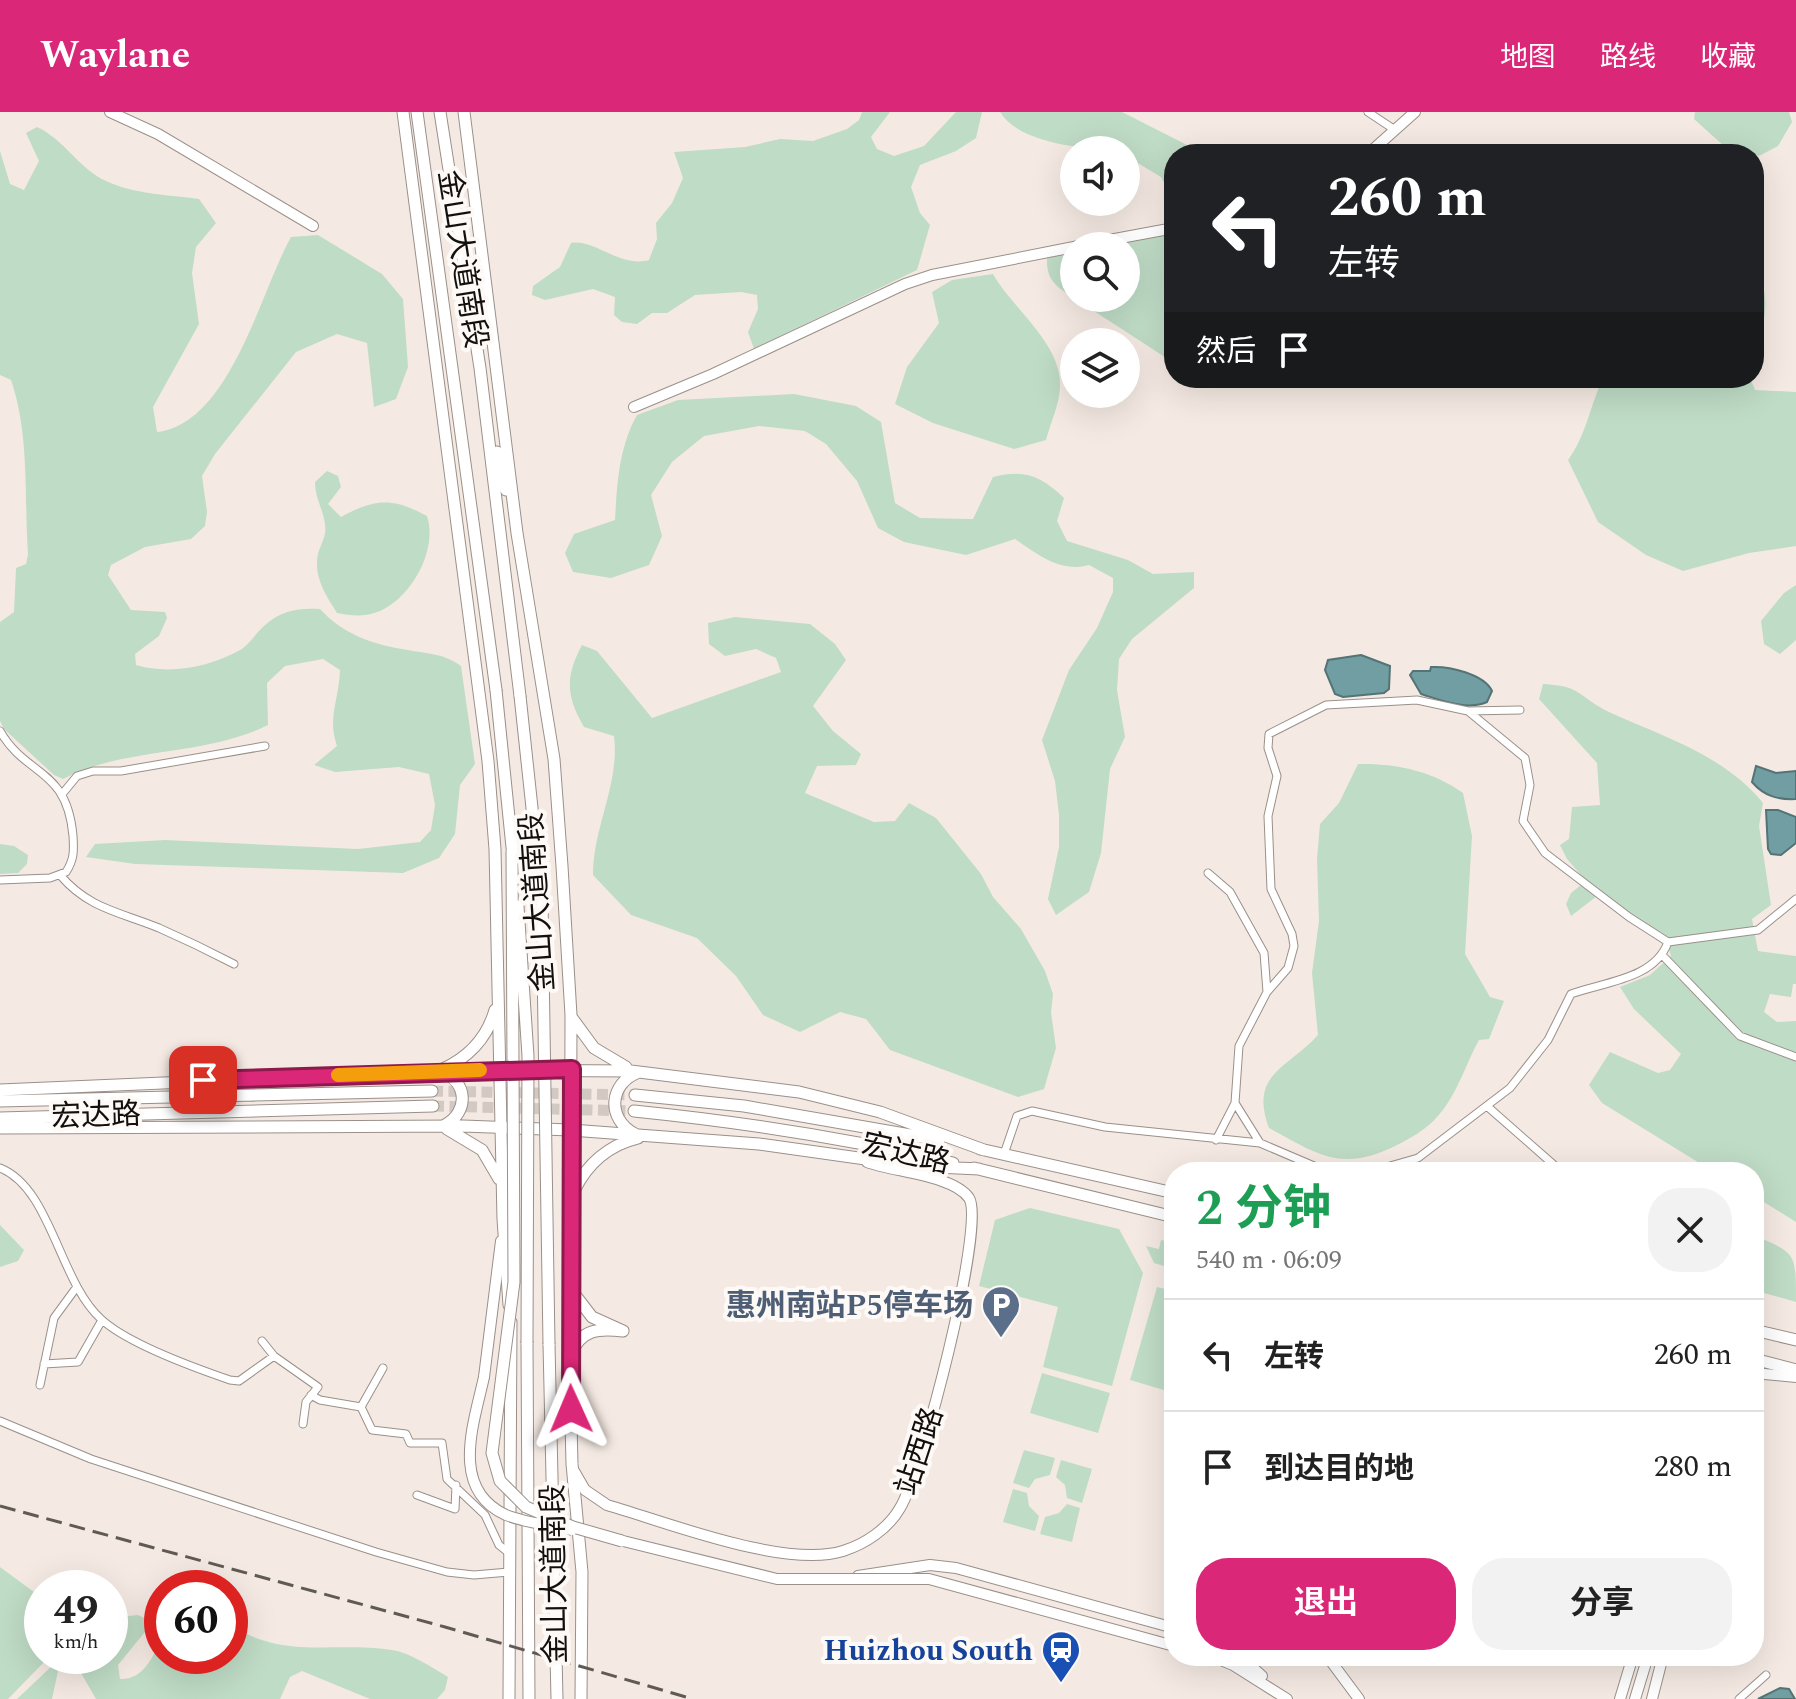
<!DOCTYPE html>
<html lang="zh">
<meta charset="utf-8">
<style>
body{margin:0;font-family:Spectral,"Noto Sans SC",serif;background:#f2f2f2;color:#222;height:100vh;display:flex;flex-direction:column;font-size:30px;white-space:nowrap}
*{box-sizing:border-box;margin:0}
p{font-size:26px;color:#767676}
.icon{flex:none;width:44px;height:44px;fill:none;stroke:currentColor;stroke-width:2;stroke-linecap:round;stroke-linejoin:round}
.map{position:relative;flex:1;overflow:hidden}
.sheet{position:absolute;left:1164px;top:1050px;width:600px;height:504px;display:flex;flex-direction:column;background:#fff;border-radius:32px;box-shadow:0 8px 32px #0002}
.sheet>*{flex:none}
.top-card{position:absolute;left:1164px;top:32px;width:600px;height:244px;border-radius:32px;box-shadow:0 8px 32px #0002;background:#202124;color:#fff;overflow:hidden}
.buttons{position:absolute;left:1060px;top:24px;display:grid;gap:16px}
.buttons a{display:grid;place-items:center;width:80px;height:80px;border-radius:50%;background:#fff;box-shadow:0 8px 32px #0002;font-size:40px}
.speed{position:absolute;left:24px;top:1458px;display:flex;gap:16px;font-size:40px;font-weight:700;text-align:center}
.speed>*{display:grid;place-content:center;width:104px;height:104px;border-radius:50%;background:#fff;box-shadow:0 8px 32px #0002;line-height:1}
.speed small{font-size:20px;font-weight:400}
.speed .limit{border:12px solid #d22;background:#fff;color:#111}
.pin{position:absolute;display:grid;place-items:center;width:68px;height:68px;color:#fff;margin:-34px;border-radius:16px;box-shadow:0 4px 12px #0006}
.me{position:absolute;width:88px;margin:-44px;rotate:359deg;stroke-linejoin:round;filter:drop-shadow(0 0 6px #0008)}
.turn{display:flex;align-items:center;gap:28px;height:168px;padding:0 32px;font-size:36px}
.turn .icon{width:104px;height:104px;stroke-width:2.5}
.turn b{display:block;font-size:56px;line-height:68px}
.then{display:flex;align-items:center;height:76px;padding:0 32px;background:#0003;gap:16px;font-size:30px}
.round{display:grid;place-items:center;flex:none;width:84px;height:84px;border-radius:32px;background:#f2f2f2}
.headline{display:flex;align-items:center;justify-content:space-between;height:136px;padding:0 32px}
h1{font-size:48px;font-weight:700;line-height:60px;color:#1e9e55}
.action{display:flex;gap:16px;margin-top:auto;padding:16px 32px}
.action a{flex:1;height:92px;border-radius:32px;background:#db2777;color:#fff;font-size:32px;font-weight:700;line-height:92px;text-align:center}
.action a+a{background:#f2f2f2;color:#222}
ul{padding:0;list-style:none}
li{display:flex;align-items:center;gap:24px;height:112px;padding:0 32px;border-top:2px solid #e0e0e0}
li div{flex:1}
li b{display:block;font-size:30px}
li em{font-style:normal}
header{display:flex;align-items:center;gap:48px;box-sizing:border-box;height:112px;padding:0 40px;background:#db2777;color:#fff}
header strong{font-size:38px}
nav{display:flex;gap:44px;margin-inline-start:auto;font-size:28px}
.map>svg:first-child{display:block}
</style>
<header>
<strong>Waylane</strong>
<nav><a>地图</a><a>路线</a><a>收藏</a></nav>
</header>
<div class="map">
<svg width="1796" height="1587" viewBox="0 0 1796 1587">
<rect width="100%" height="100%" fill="#f5eae3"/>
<!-- green -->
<path fill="#bfdcc6" d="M 862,0 L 890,0 L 871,25 L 877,37 L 894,44 L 924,34 L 956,0 L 982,0 L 976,26 L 956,39 L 920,53 L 911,75 L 920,101 L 930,113 L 917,158 L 754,237 L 748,220 L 758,197 L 757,183 L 741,180 L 695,183 L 667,201 L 652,201 L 637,212 L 622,210 L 614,203 L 615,185 L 593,177 L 545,188 L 532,183 L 533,174 L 560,155 L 571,131 C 595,127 620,156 649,148 L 657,127 L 656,111 L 672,91 L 683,66 L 674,40 L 745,35 L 780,27 L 813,29 L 847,17 L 859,8 Z
M 1000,0 L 1122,0 L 1195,37 L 1198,42 L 1174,42 L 1174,106 L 1170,108 L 1164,100 L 1168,79 L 1161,65 L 1126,44 L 1126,38 C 1091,38 1020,33 1000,0 Z
M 1695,0 L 1789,0 L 1792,10 L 1778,34 L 1759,44 L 1724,34 L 1694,7 Z
M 37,15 C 65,28 78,56 106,69 C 133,82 170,83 199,87 L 216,111 L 196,135 L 192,161 L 199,212 L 153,295 L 157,320 C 230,311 259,183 291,125 L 318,123 L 382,162 L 403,187 L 408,255 L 396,287 L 374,295 L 367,231 L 337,222 L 296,240 L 215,342 L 202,364 L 207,400 L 205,414 L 191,427 L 145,435 L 111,453 L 108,463 L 131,498 L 165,500 L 167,506 L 159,524 L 135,542 L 136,553 C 169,563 210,555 240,538 C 247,534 253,526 258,520 C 277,500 293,496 320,497 C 342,521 371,532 402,537 C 425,542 442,540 461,554 L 475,652 L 460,673 L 455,722 L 439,746 L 403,761 L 135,752 L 86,745 L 95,732 L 165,728 L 358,737 L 420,730 L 431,718 L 435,693 L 429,662 L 399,655 L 335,660 L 314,653 L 337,634 C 327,605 339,589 340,558 L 323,547 L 285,554 L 267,571 L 268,613 C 204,645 126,634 63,667 L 54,663 L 4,617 L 0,609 L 0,510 L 14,500 L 16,456 L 26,452 L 28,442 C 24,384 30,324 11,268 L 0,263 L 0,39 L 10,72 L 24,78 L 39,49 L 26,21 Z
M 1174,120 L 1174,251 L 1074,186 L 1126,186 L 1126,134 L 1104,134 Z
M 1074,140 L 1074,186 C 1056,174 1046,169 1047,145 Z
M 1754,154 C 1775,189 1762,211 1754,248 Z
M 993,162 C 1012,196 1062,232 1060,274 C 1060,291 1050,312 1046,328 L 1014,337 L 933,311 L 895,292 L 907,255 L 939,211 L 932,180 L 952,168 Z
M 1603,266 L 1750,266 L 1755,278 L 1796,280 L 1796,434 L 1749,441 L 1683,459 L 1646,443 L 1598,410 L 1568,348 C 1586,324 1590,294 1603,266 Z
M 794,282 L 856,294 L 881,310 L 895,391 L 920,406 L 973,407 L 993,365 C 1025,357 1041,364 1064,386 L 1057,409 L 1067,429 L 1128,448 L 1153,462 L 1194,460 L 1194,476 L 1132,527 L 1119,547 L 1117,578 L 1125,625 L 1110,657 L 1101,741 L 1089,780 L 1056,803 L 1048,787 L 1059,735 L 1059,703 L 1055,669 L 1042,628 L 1069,558 L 1097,516 L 1113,480 L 1113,466 L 1089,453 C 1061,461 1037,442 1015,427 L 966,443 L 904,430 L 878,416 L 857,369 L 826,332 L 805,319 L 759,314 L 704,324 L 672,350 L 651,383 L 662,424 L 649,453 L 611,466 L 573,460 L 565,441 L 574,422 L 615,408 C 617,372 619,335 637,303 L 678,288 Z
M 327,359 L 338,364 L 341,375 L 328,392 L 341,405 C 374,387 392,385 427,404 C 438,437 412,485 380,499 C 365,505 353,504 337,501 C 326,484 313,464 318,442 C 321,431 327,424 325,412 C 323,397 315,386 315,370 Z
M 1796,473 L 1796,528 L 1780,542 L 1764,532 L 1761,509 L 1784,481 Z
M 735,505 L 810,512 L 835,532 L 846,548 L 813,594 L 833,619 L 861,642 L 856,653 L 817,654 L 805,681 L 874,710 L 895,709 L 909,691 L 936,706 L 981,762 L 993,785 L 1021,817 L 1045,859 L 1053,882 L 1051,900 L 1056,936 L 1044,977 L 1018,985 L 890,938 L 866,907 L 840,900 L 800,920 L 763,903 L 736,864 L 697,826 L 631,803 L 593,763 C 593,715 620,671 614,624 L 584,615 C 566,584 565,565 582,533 L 597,539 L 652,606 L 781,560 L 776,546 L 756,537 L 725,544 L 709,532 L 708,511 Z
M 1543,572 C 1583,574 1578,585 1609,600 C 1664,625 1724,643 1763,691 L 1759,714 L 1771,793 L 1752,807 L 1758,839 L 1796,844 L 1796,872 L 1793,872 L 1791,885 L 1770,882 L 1764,900 L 1777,910 L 1796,909 L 1796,1110 L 1754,1084 L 1754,1060 L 1714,1060 L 1602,991 L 1589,973 L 1610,940 L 1658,961 L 1670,958 L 1681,942 L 1634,897 L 1620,875 L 1650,863 L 1671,844 L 1664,822 L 1597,784 L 1571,804 L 1566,792 L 1571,781 L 1586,769 L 1567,747 L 1560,733 L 1569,727 L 1572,695 L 1600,693 L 1597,651 L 1539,587 Z
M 1358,652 C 1395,651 1433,659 1463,681 L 1472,724 L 1465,842 L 1490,885 L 1504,889 L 1489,927 L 1479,928 C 1468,948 1461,970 1449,989 C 1436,1010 1421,1021 1399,1032 C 1343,1061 1320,1044 1269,1016 C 1249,962 1287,957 1318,923 L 1312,861 L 1319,809 L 1317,747 L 1320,712 L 1339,691 Z
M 0,732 L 14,734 L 28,743 L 27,752 L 18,761 L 0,762 Z
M 1030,1096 L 1119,1117 L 1143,1161 L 1112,1274 L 1043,1255 L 1058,1195 L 979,1174 L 995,1108 Z
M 0,1113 L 24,1138 L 18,1149 L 0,1155 Z
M 1754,1123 C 1796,1142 1796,1139 1796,1190 L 1754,1178 Z
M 1161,1128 L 1174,1131 L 1174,1157 L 1154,1151 L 1146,1134 L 1159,1137 Z
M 1157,1175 L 1174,1179 L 1174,1281 L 1130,1268 Z
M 1042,1261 L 1110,1281 L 1098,1321 L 1030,1301 Z
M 1024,1338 L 1055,1346 L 1050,1363 L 1035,1367 L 1029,1376 L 1013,1371 Z
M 1061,1348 L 1092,1357 L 1082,1391 L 1067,1386 L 1065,1373 L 1056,1365 Z
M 1013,1377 L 1027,1381 L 1029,1394 L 1039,1404 L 1035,1419 L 1003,1410 Z
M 1067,1392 L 1080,1396 L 1072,1430 L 1040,1422 L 1045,1405 L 1059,1401 Z
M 0,1455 L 42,1486 L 42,1544 L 50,1544 L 8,1587 L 0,1587 Z
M 138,1503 L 153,1510 L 118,1553 L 120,1567 C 144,1568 152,1545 162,1527 L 162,1544 L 230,1544 L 230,1513 C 286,1548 332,1529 392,1538 C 411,1541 431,1555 448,1565 L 445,1578 L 437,1587 L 370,1587 L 302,1559 L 290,1565 L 280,1587 L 96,1587 L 81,1561 L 83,1544 L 110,1544 L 110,1506 Z
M 54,1552 L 58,1559 L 52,1587 L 17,1587 Z"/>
<!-- water -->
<path fill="#709ea2" stroke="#547375" stroke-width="2" d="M 1361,543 L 1390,554 L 1389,577 L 1384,581 L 1343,585 L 1335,582 L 1325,558 L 1328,548 Z
M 1431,555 C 1449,554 1484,562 1492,579 L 1487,590 C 1467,599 1441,588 1421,582 L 1410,563 L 1413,559 L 1430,559 Z
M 1756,654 L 1776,661 L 1796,659 L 1796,687 C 1778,688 1764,684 1752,670 Z
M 1766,698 L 1778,698 L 1796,705 L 1796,731 L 1781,743 L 1771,742 L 1768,737 Z
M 1780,1576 L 1789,1577 L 1795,1587 L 1758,1587 Z"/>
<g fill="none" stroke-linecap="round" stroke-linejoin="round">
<!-- primary-tunnel -->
<path stroke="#d3c9c3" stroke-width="11" stroke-dasharray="11 5.5" stroke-linecap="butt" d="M 432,979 L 635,983
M 433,994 L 634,999"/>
<defs>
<path id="street" d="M 1368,0 L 1395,18
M 1468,599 L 1520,598
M 0,619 C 26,665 67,655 73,724 C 74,739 74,748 66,760 L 50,766 L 0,768
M 63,681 L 77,664 L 93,659 L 121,659 L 265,634
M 1208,761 L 1230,780 L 1264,841 L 1267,880 L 1239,934 L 1235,991 L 1216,1028
M 60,763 C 89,797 120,800 159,816 C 184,827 209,839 234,852
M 1663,844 L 1740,924 L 1796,945
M 1267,880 L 1288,856 L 1294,834 L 1292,822 L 1271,777 L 1268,704 L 1277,664 L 1268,636 L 1269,622 L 1326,593 L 1417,588 L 1468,599 L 1525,646 L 1530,673 L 1523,709 L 1545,741 L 1629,805 L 1668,830 L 1758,818 L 1796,787
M 1235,991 L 1260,1031
M 1488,995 L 1562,1060
M 1004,1042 L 1017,1004 L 1032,999 L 1105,1015 L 1260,1031 L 1328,1060 L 1383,1056 L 1418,1046 L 1510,976 L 1548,928 L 1571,882 C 1604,870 1655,867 1668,830
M 0,1056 C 51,1076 59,1169 101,1207 C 128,1232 195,1256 230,1268 L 239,1269 L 274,1244 L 318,1275 L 306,1290 L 303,1312
M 262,1229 L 274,1244
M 44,1252 L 78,1250 L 102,1208
M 383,1256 L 361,1295 L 372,1318 L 406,1322 L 410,1331 L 442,1331 L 447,1367 L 485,1403 L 499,1433 L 509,1441
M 40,1273 L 54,1206 L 76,1176
M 311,1283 L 320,1288 L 361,1295
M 0,1309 L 91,1347 L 376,1440 L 447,1460 L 474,1463 L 509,1460
M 417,1383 L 455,1397 L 456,1373
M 1739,1587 L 1766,1563"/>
<path id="secondary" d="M 110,0 L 158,22 L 313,114
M 1368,42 L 1415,0
M 1077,134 L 1174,116
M 634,295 L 713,262 L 905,172 L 932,163 L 1074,135
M 1754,1261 L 1796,1265
M 484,1265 L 501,1129
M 574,1359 L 585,1378 L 607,1393 C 666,1410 785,1457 843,1439 C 865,1432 888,1417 900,1396 C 921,1363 986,1112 969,1086 C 953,1063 893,1060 867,1050
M 858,1464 L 930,1453 L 956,1456 L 1174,1516
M 1211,1544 L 1233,1553 L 1287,1587
M 1240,1544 L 1262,1564
M 1327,1544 L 1359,1587
M 1620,1587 L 1633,1544
M 1635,1587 L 1648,1544
M 1652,1587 L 1663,1544"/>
<path id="primary" d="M 403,0 L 488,649 L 495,737 L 503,1107 L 509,1193
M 417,0 L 496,578
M 440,0 L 480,256 L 520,584
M 464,0 L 517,421 L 554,647 L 562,754 L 571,903 L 570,1270 L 572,1352 L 582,1460 L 581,1587
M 497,340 L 506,378
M 572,906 L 594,936 L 626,955
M 443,957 C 469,945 487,926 495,898
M 442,960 C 468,970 469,1000 445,1013
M 0,978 L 470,958 L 631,959 L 799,980 L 880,1000 L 984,1038
M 635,983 L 744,994 L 939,1028
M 0,989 L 432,979
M 634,999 C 742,1010 847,1026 953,1051
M 0,1006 L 433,994
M 0,1016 L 463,1014 L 571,1018 L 759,1032 L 915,1054 L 979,1057
M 447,1017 L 482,1038 L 499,1067
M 635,1022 C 606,1007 609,971 639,960
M 980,1037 L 1174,1081
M 974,1056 L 1174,1105
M 574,1079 C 587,1052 609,1033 638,1026
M 1754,1218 L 1796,1228
M 527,1231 L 529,1587
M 549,1232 L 557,1587
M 571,1242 C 581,1217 599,1216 623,1219 L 592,1205 L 572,1179
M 1754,1247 L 1796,1258
M 509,1587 L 511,1210"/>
</defs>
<!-- street casing -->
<use href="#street" stroke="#9a9089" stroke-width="9"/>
<!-- secondary casing -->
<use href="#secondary" stroke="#9a9089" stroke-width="12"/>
<!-- primary casing -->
<use href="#primary" stroke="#9a9089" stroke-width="13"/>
<!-- street -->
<use href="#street" stroke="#fff" stroke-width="7"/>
<!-- secondary -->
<use href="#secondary" stroke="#fff" stroke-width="10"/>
<!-- primary -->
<use href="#primary" stroke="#fff" stroke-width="11"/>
<!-- rail -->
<path stroke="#605a55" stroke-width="3" stroke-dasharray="16 8" stroke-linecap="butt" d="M 0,1394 L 445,1515 L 693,1587"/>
<defs>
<path id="secondary-bridge" d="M 484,1265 C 474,1311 449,1377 506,1403 C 526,1411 550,1413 572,1418
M 615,1427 L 777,1467 L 929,1467 L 1174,1534"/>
<path id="primary-bridge" d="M 496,578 L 513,745
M 520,584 L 542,789 L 549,1232
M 512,739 L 514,1170 L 492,1341 L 500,1369 L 526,1395 L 573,1415 L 622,1429
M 518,794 L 528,944 L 527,1231"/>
</defs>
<!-- secondary-bridge casing -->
<use href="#secondary-bridge" stroke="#9a9089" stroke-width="12" stroke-linecap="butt"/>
<!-- primary-bridge casing -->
<use href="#primary-bridge" stroke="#9a9089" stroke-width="13" stroke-linecap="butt"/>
<!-- secondary-bridge -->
<use href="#secondary-bridge" stroke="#fff" stroke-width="10"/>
<!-- primary-bridge -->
<use href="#primary-bridge" stroke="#fff" stroke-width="11"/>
</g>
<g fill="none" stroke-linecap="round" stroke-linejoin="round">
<defs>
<path id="route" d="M 203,968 L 572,957 L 571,1297"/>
</defs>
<!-- route casing -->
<use href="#route" stroke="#8e194d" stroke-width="20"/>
<!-- route -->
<use href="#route" stroke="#db2777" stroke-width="14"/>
<!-- slow -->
<path stroke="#f59e0b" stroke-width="14" d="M 338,963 L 480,958"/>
</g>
<!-- icons -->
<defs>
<symbol id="parking-pin" viewBox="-11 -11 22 30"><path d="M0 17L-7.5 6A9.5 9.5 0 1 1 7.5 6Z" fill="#5c6f8a" stroke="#fdf9f6"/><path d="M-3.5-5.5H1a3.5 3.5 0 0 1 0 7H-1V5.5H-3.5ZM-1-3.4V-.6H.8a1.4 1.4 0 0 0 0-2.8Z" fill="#fff"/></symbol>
<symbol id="station-pin" viewBox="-11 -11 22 30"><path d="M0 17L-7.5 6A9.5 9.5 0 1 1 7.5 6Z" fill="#1a4fb4" stroke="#fdf9f6"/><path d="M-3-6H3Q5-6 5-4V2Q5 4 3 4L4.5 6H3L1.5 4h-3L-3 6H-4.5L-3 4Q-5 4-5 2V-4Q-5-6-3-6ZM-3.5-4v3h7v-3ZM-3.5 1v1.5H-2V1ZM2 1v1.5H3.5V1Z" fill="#fff"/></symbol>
</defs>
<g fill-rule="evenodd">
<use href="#parking-pin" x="979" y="1171" width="44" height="60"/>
<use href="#station-pin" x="1039" y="1516" width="44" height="60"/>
</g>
<g text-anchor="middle" stroke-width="8" stroke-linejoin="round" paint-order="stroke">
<!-- street labels -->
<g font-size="30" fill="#130f0c" stroke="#fdf9f6">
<text transform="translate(463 147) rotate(81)" y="10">金山大道南段</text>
<text transform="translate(537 790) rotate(-94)" y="10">金山大道南段</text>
<text transform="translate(96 1003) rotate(-2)" y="10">宏达路</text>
<text transform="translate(906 1041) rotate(13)" y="10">宏达路</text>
<text transform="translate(919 1339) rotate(-72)" y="10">站西路</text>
<text transform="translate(554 1462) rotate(-91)" y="10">金山大道南段</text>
</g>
<!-- service labels -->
<g font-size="30" font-weight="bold" fill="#4e5e75" stroke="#fdf9f6" text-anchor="end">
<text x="973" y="1203">惠州南站P5停车场</text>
</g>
<!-- transit labels -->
<g font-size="30" font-weight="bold" fill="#164399" stroke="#fdf9f6" text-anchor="end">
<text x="1033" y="1548">Huizhou South</text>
</g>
</g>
</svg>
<div class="buttons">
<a><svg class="icon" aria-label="sound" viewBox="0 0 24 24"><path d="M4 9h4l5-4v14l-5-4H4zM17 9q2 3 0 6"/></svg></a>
<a><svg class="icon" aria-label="search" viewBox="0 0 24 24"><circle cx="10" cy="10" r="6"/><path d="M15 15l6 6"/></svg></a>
<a><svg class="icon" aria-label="layers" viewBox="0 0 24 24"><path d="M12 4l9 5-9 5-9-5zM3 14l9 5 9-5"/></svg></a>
</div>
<div class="speed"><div>49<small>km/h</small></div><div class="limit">60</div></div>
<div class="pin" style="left:203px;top:968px;background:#d93025"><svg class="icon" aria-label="arrive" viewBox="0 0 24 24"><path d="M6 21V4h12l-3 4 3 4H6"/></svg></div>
<svg class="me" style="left:571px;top:1297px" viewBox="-20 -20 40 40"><path d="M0-17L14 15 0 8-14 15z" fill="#db2777" stroke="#fff" stroke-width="4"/></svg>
<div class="top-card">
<div class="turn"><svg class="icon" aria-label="left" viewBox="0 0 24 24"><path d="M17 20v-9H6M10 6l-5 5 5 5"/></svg><div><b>260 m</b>左转</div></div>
<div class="then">然后<svg class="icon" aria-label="arrive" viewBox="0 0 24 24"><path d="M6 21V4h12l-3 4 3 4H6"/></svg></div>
</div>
<section class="sheet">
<div class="headline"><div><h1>2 分钟</h1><p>540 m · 06:09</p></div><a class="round"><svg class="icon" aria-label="close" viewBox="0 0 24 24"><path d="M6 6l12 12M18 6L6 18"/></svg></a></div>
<ul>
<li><svg class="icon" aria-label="left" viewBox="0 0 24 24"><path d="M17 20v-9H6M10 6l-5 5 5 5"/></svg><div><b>左转</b></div><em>260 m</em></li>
<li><svg class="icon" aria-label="arrive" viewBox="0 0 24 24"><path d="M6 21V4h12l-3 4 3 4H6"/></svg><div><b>到达目的地</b></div><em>280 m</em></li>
</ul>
<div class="action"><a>退出</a><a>分享</a></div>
</section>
</div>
